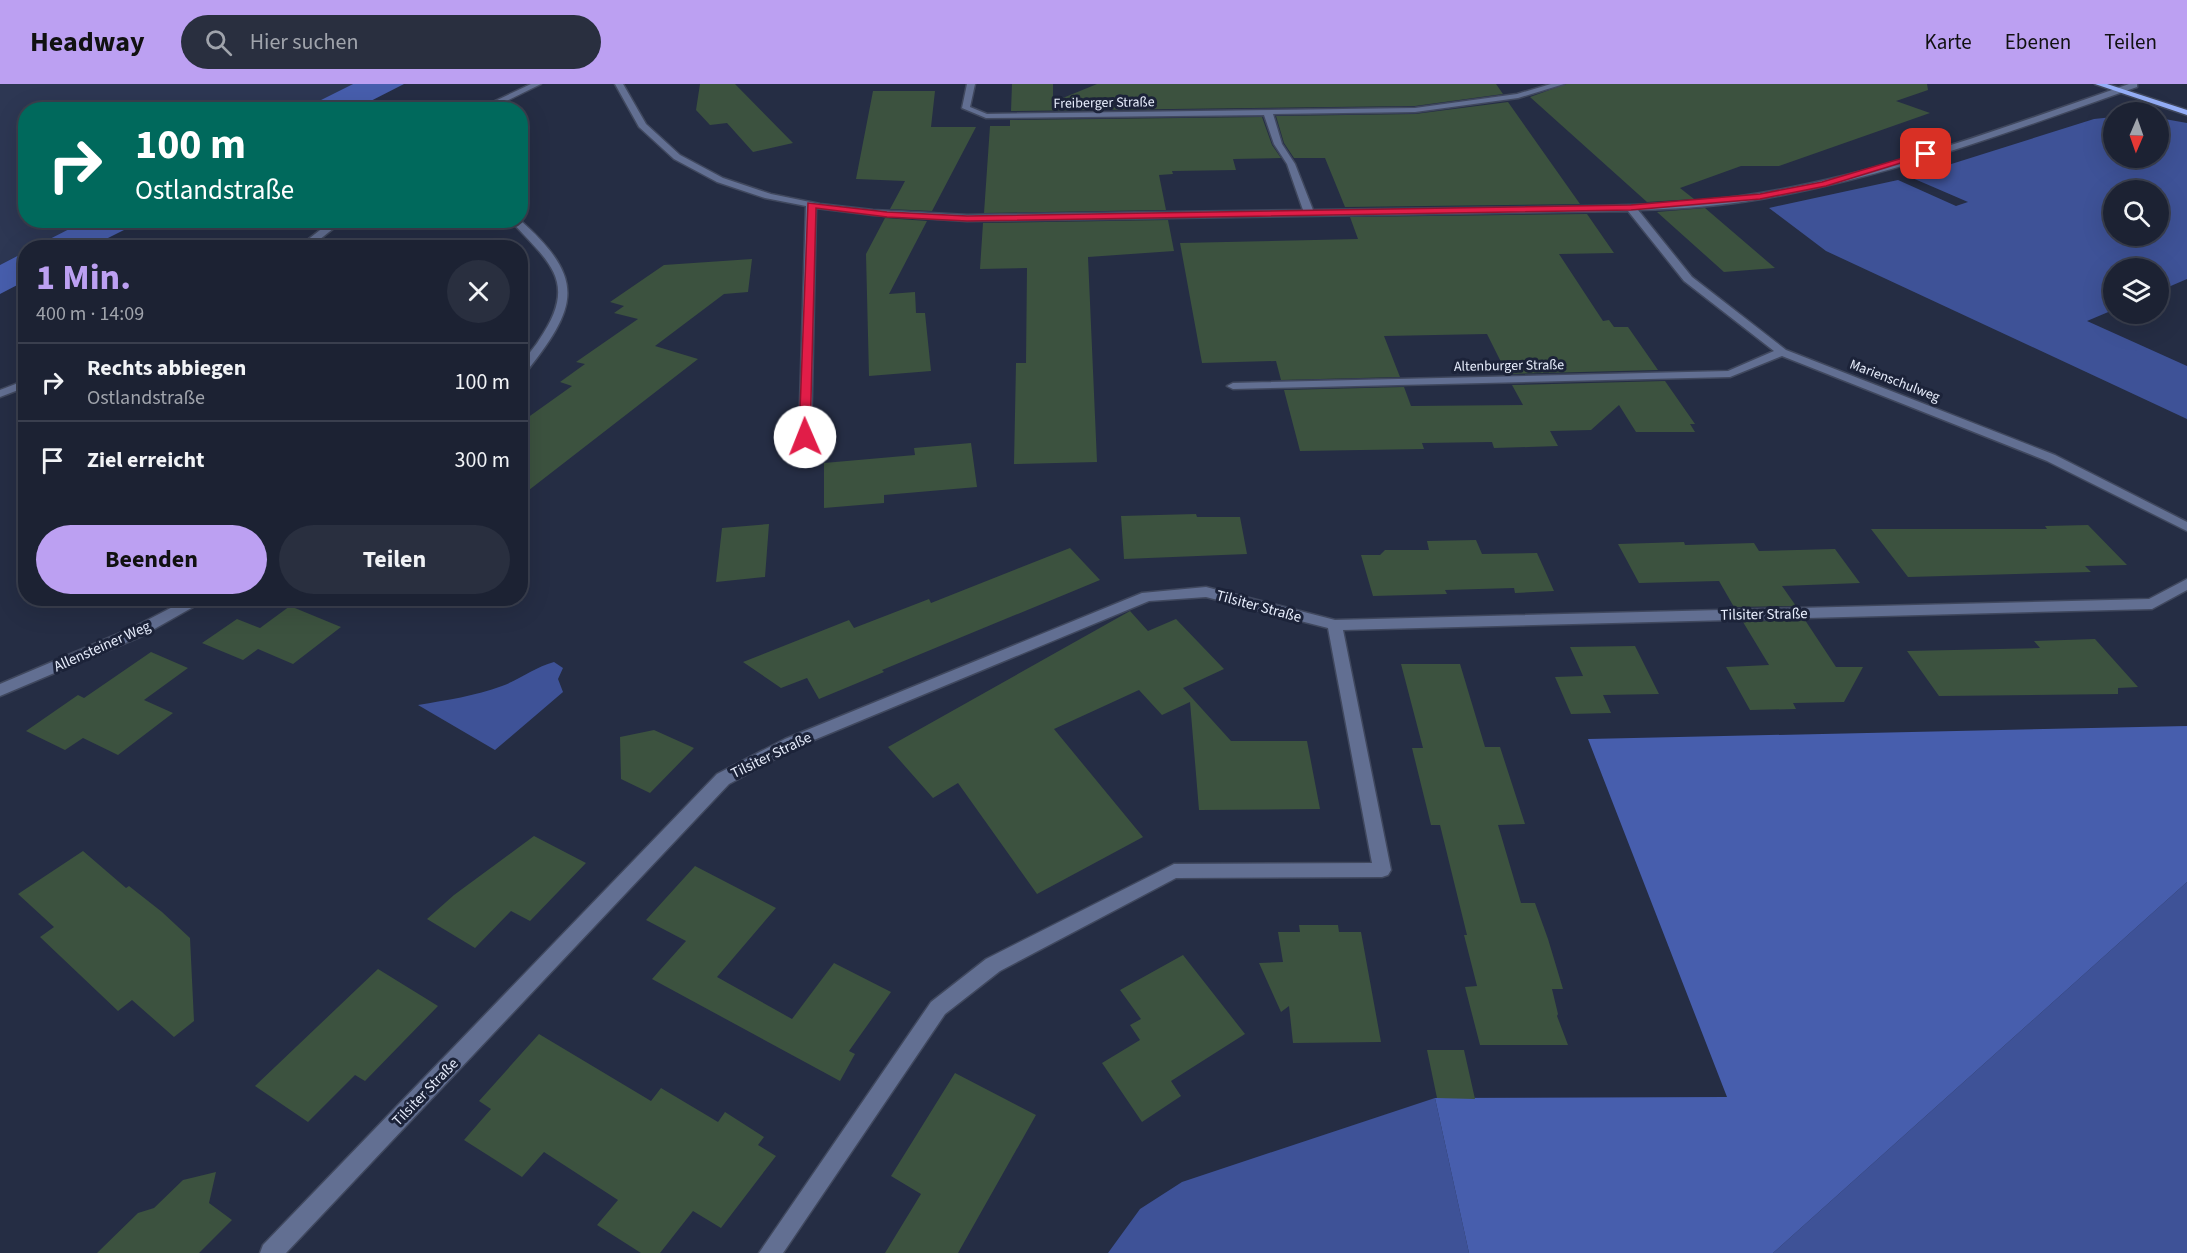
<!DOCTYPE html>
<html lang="de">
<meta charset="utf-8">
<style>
body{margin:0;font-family:"Source Sans 3",sans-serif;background:#292f3f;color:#f1f3f6;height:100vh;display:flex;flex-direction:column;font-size:22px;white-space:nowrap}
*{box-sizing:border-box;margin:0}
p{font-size:20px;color:#a0a4ac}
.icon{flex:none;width:33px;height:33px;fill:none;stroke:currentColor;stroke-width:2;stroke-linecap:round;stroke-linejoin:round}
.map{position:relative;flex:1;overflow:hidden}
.panel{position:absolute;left:18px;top:156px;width:510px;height:366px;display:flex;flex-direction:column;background:#1c2233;border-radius:24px;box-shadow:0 6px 24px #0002,0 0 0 2px #3a3f4e}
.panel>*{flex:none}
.guide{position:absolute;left:18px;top:18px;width:510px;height:126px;border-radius:24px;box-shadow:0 6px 24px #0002,0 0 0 2px #3a3f4e;background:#00695c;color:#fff;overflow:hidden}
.needle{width:39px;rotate:182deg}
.fabs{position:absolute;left:2103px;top:18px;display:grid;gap:12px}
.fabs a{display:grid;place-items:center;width:66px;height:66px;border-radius:50%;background:#1c2233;box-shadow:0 6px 24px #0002,0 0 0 2px #3a3f4e;font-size:30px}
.pin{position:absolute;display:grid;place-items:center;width:51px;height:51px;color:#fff;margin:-26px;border-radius:12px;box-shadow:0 3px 9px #0006}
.me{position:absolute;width:66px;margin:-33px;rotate:359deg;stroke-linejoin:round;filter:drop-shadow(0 0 4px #0008)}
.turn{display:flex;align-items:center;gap:21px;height:126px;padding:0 18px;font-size:27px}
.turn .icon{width:78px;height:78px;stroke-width:2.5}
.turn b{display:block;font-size:42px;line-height:51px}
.round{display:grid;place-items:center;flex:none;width:63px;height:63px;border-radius:32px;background:#292f3f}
.head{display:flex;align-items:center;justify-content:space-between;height:102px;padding:0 18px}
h1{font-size:36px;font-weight:700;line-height:45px;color:#bca0f2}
.button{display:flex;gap:12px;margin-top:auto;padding:12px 18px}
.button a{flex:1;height:69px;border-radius:36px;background:#bca0f2;color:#111;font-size:24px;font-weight:700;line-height:69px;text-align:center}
.button a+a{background:#292f3f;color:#f1f3f6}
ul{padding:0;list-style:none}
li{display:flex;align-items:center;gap:18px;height:78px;padding:0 18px;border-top:2px solid #3a3f4e}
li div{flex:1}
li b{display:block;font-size:22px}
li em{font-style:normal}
header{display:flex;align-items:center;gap:36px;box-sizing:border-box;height:84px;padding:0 30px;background:#bca0f2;color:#111}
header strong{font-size:28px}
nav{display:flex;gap:33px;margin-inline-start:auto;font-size:21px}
.search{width:420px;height:54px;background:#292f3f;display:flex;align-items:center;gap:15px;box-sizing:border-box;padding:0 21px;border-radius:33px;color:#a0a4ac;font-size:22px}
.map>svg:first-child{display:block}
</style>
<header>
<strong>Headway</strong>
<div class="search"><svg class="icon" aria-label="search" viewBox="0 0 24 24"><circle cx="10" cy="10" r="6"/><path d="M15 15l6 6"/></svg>Hier suchen</div>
<nav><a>Karte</a><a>Ebenen</a><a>Teilen</a></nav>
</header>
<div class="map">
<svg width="2187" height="1169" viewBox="0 0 2187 1169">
<rect width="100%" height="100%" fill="#252d44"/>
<!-- built -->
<path fill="#2d3753" d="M 0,0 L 353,0 L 303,25 L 26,26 L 26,136 L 87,137 L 34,163 L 26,164 L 25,168 L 0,181 Z"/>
<!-- green -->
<path fill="#3e5297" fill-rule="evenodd" d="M 2113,33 L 2114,74 L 2158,74 L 2159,34 L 2187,39 L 2187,195 L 2159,207 L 2158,184 L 2114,184 L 2113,226 L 2087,237 L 2187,282 L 2187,335 L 1826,167 L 1769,124 L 1898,96 L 1956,122 L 1968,118 L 1910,93 L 2094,35 ZM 2114,106 L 2158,106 L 2158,152 L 2114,152 Z
M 554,578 L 563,584 L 558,595 L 563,608 L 495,666 L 418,621 C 447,616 475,612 502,602 C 521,595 535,583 554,578 Z
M 2187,798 L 2187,1169 L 1773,1169 Z
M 1435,1014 L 1469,1169 L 1108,1169 L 1140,1125 L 1182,1098 Z"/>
<!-- forest -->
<path fill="#475ead" d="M 353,0 L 404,0 L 355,25 L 303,25 Z
M 87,136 L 142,137 L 90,163 L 34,163 Z
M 25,168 L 25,197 L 0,210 L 0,181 Z
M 2187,642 L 2187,798 L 1773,1169 L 1469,1169 L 1435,1014 L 1727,1013 L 1588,655 Z"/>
<!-- building -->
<path fill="#3c523f" d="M 700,0 L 735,0 L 793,59 L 753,68 L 727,39 L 710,41 L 696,26 Z
M 1012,0 L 1053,0 L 1053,18 L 1097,0 L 1496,0 L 1503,10 L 1415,22 L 1011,27 Z
M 1566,0 L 1927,0 L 1928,6 L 1896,17 L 1930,29 L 1779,82 L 1741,82 L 1680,104 L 1694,115 L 1647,118 L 1530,13 Z
M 873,7 L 935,7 L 931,43 L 976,43 L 932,127 L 890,125 L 905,97 L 856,95 Z
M 1508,18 L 1580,120 L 1345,123 L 1325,74 L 1294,74 L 1284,59 L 1276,32 L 1415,30 Z
M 1262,33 L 1272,61 L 1281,74 L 1233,75 L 1236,86 L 1172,87 L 1173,90 L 1159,91 L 1166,126 L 984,129 L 990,42 L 1010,42 L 1010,36 Z
M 1705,124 L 1775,184 L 1724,188 L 1657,128 Z
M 1587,130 L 1614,169 L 1559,170 L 1603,237 L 1609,236 L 1614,243 L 1628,243 L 1658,286 L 1507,290 L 1487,250 L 1384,252 L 1400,293 L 1281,296 L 1276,277 L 1202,279 L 1180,159 L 1358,155 L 1350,133 Z
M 885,134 L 927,137 L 889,210 L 915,208 L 916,229 L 925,229 L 931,287 L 869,292 L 866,170 Z
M 1168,136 L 1174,167 L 1088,173 L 1097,378 L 1014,380 L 1016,279 L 1026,279 L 1027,184 L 980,185 L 983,139 Z
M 752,175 L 748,208 L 724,210 L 655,262 L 698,275 L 520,413 L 520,339 L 572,302 L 560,298 L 585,280 L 576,278 L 638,235 L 614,229 L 624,222 L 610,218 L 664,181 Z
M 1665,297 L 1695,340 L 1690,340 L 1695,348 L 1636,348 L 1619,321 L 1591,346 L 1550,347 L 1558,362 L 1529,363 L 1494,364 L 1492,358 L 1422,359 L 1424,365 L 1300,367 L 1284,306 L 1404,303 L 1411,322 L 1523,321 L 1512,301 Z
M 971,359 L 977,403 L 884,411 L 884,419 L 824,424 L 824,379 L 915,371 L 914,364 Z
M 1196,430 L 1197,433 L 1240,433 L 1247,470 L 1124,475 L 1121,432 Z
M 769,440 L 765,493 L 716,498 L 722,444 Z
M 2088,441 L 2127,481 L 2085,482 L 2091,488 L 1908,493 L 1871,445 L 2047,445 L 2045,442 Z
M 1476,456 L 1482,470 L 1537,469 L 1554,507 L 1515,509 L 1514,504 L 1445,506 L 1447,510 L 1373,512 L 1361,471 L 1380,471 L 1385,466 L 1429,466 L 1427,457 Z
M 1684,458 L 1685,461 L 1754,459 L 1759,467 L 1835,465 L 1860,499 L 1782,502 L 1796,522 L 1734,523 L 1719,497 L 1639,499 L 1618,460 Z
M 1070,464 L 1100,496 L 882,586 L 884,588 L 819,615 L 807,594 L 781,604 L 743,578 L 849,536 L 854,544 L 929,515 L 931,519 Z
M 290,522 L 341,543 L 293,580 L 258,565 L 243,576 L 202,559 L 237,535 L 260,544 Z
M 1130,527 L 1148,547 L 1176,535 L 1224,585 L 1183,604 L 1231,657 L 1307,657 L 1320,725 L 1199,726 L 1190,618 L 1162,631 L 1139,606 L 1054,645 L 1143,753 L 1037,810 L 958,699 L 933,714 L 888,663 Z
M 1805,536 L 1836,583 L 1863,583 L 1844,618 L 1793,619 L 1796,625 L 1750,626 L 1726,583 L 1769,581 L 1743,538 Z
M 2095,555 L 2138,603 L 2118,604 L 2118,610 L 1939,612 L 1907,567 L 2040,564 L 2034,557 Z
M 1635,562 L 1659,610 L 1603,611 L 1611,629 L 1571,630 L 1555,593 L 1583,592 L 1570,563 Z
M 151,568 L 188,584 L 144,616 L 173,629 L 118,671 L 83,654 L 65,666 L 26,647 L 78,611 L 84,614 Z
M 1401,580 L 1460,580 L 1485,663 L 1500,663 L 1525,740 L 1498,741 L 1521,819 L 1535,819 L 1548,855 L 1563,905 L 1552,905 L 1558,930 L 1557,932 L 1568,961 L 1480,961 L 1465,903 L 1477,902 L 1464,851 L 1467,851 L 1440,741 L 1431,741 L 1412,664 L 1423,664 Z
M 654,646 L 694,664 L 650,709 L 621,695 L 620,653 Z
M 534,752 L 586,779 L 530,837 L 511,827 L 475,864 L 427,835 L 454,811 Z
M 83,767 L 126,804 L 129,802 L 162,828 L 190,854 L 194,937 L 174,953 L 132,916 L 118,927 L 40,853 L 54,843 L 18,810 Z
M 695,782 L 776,824 L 717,893 L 792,935 L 834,879 L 891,908 L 849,967 L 855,970 L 840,997 L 652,895 L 686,857 L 646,836 Z
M 1299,841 L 1338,841 L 1339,848 L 1361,848 L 1381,958 L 1293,959 L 1289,922 L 1281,928 L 1259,879 L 1283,878 L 1278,848 L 1300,848 Z
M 1183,871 L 1245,950 L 1171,997 L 1181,1012 L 1142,1038 L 1102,979 L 1140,956 L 1130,941 L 1141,935 L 1120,906 Z
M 378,885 L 438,922 L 365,997 L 355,991 L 308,1038 L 255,1002 Z
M 539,950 L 651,1017 L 661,1004 L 718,1038 L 725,1028 L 764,1053 L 758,1061 L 776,1072 L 721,1144 L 693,1127 L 660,1169 L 641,1169 L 597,1141 L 618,1116 L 544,1068 L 522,1093 L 464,1056 L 491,1025 L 479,1017 Z
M 1427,966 L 1464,966 L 1475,1015 L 1437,1014 Z
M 955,989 L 1036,1031 L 958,1169 L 885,1169 L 921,1110 L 891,1092 Z
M 216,1088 L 209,1119 L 232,1136 L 199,1169 L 97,1169 L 138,1129 L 154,1124 L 183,1096 Z"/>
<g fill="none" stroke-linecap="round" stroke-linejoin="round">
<defs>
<path id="minor" d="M 531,0 L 541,0 L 488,26 L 476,26 Z
M 615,0 L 623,0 L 646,40 L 680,71 L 723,94 L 771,110 L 820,120 L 873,126 L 967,131 L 1303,126 L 1287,80 L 1274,60 L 1264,31 L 986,34 L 962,24 L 967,0 L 975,0 L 970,23 L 987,30 L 1415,24 L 1517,10 L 1551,0 L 1564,0 L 1518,14 L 1415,28 L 1273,30 L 1282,60 L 1295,80 L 1313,126 C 1390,125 1467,124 1544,123 C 1616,122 1689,121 1761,109 C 1887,88 2008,42 2129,0 L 2137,0 L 2137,3 C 2014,46 1890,93 1761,115 C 1720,122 1679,125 1638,126 L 1692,193 L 1786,266 L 2055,371 L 2187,438 L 2187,447 L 2047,377 L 1782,272 L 1730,293 L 1233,305 L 1227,302 L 1233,299 L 1728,287 L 1774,267 L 1684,197 L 1628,127 L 967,137 L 873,131 L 816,124 L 811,353 L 805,357 L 801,356 L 799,353 L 806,122 L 765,114 L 717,98 L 674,75 L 639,43 Z
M 333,136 L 344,136 L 309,164 L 297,164 Z
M 510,136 L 520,136 C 589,197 576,225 524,291 L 520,292 C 520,277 531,269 539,256 C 580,197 548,178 510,136 Z
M 26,296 L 26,303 L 0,313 L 0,306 Z
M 2187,495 L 2187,506 L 2152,525 L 1343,546 L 1391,786 L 1388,791 L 1382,793 L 1176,794 L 1000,887 L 945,930 L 783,1169 L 759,1169 L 931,918 L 986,875 L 1174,780 L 1372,779 L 1328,544 L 1206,513 L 1149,517 L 797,663 L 729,700 L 286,1169 L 260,1169 L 263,1161 L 717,690 L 785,655 L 1142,509 L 1206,503 L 1335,536 L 2149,515 Z
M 190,514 L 209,514 L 142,552 L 0,612 L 0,600 L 132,544 Z"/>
<path id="major" d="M 2095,0 L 2107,0 L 2187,26 L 2187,31 Z"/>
</defs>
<!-- minor casing -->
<use href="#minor" stroke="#40485e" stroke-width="3"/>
<!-- major casing -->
<use href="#major" stroke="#40485e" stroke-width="3"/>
<!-- minor -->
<use href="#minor" fill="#626f92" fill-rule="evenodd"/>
<!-- major -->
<use href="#major" fill="#95aff8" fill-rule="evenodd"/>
</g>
<!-- route -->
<path fill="#e11d48" stroke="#92132f" stroke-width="1.5" d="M 1923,68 L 1930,70 L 1826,102 L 1760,115 L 1631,126 L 967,137 L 887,133 L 816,124 L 810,353 L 805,357 L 799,353 L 808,119 L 887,128 L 967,132 L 1631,121 L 1760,110 L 1822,98 Z"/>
<g text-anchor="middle" stroke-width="6" stroke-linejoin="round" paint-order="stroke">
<!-- far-street labels -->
<g font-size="14" fill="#e7edfc" stroke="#1c2339">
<text transform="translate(1104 18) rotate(-1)" y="5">Freiberger Straße</text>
<text transform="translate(1509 281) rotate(-1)" y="5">Altenburger Straße</text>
<text transform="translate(1895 296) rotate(21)" y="5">Marienschulweg</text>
</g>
<!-- street labels -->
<g font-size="15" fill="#e7edfc" stroke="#1c2339">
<text transform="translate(1259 522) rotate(15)" y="5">Tilsiter Straße</text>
<text transform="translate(1764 530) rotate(-1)" y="5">Tilsiter Straße</text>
<text transform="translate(102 562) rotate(-24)" y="5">Allensteiner Weg</text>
<text transform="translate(771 671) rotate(-26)" y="5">Tilsiter Straße</text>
<text transform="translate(425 1008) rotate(-46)" y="5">Tilsiter Straße</text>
</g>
</g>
</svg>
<div class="fabs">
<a><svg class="needle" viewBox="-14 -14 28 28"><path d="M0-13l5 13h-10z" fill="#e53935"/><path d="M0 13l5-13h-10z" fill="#a0a4ac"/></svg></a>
<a><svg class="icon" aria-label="search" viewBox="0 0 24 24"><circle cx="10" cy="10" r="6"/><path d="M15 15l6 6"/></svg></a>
<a><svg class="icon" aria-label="layers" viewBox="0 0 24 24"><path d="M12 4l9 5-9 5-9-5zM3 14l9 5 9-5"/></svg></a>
</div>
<div class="pin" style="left:1926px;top:70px;background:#d93025"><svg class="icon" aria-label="arrive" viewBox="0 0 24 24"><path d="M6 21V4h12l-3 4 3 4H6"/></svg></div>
<svg class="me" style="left:805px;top:353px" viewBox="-20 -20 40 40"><circle r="19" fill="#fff"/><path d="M0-13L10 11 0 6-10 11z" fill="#e11d48"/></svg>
<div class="guide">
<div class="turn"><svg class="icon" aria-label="right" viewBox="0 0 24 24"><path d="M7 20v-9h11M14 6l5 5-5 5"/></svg><div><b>100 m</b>Ostlandstraße</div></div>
</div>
<section class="panel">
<div class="head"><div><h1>1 Min.</h1><p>400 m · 14:09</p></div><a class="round"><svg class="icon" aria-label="close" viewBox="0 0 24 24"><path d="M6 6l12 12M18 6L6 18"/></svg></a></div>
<ul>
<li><svg class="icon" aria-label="right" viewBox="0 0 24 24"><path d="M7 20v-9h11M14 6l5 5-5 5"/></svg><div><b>Rechts abbiegen</b><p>Ostlandstraße</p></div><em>100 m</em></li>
<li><svg class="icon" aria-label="arrive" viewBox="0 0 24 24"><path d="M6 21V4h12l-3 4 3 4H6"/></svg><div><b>Ziel erreicht</b></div><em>300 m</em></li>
</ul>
<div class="button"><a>Beenden</a><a>Teilen</a></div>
</section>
</div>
